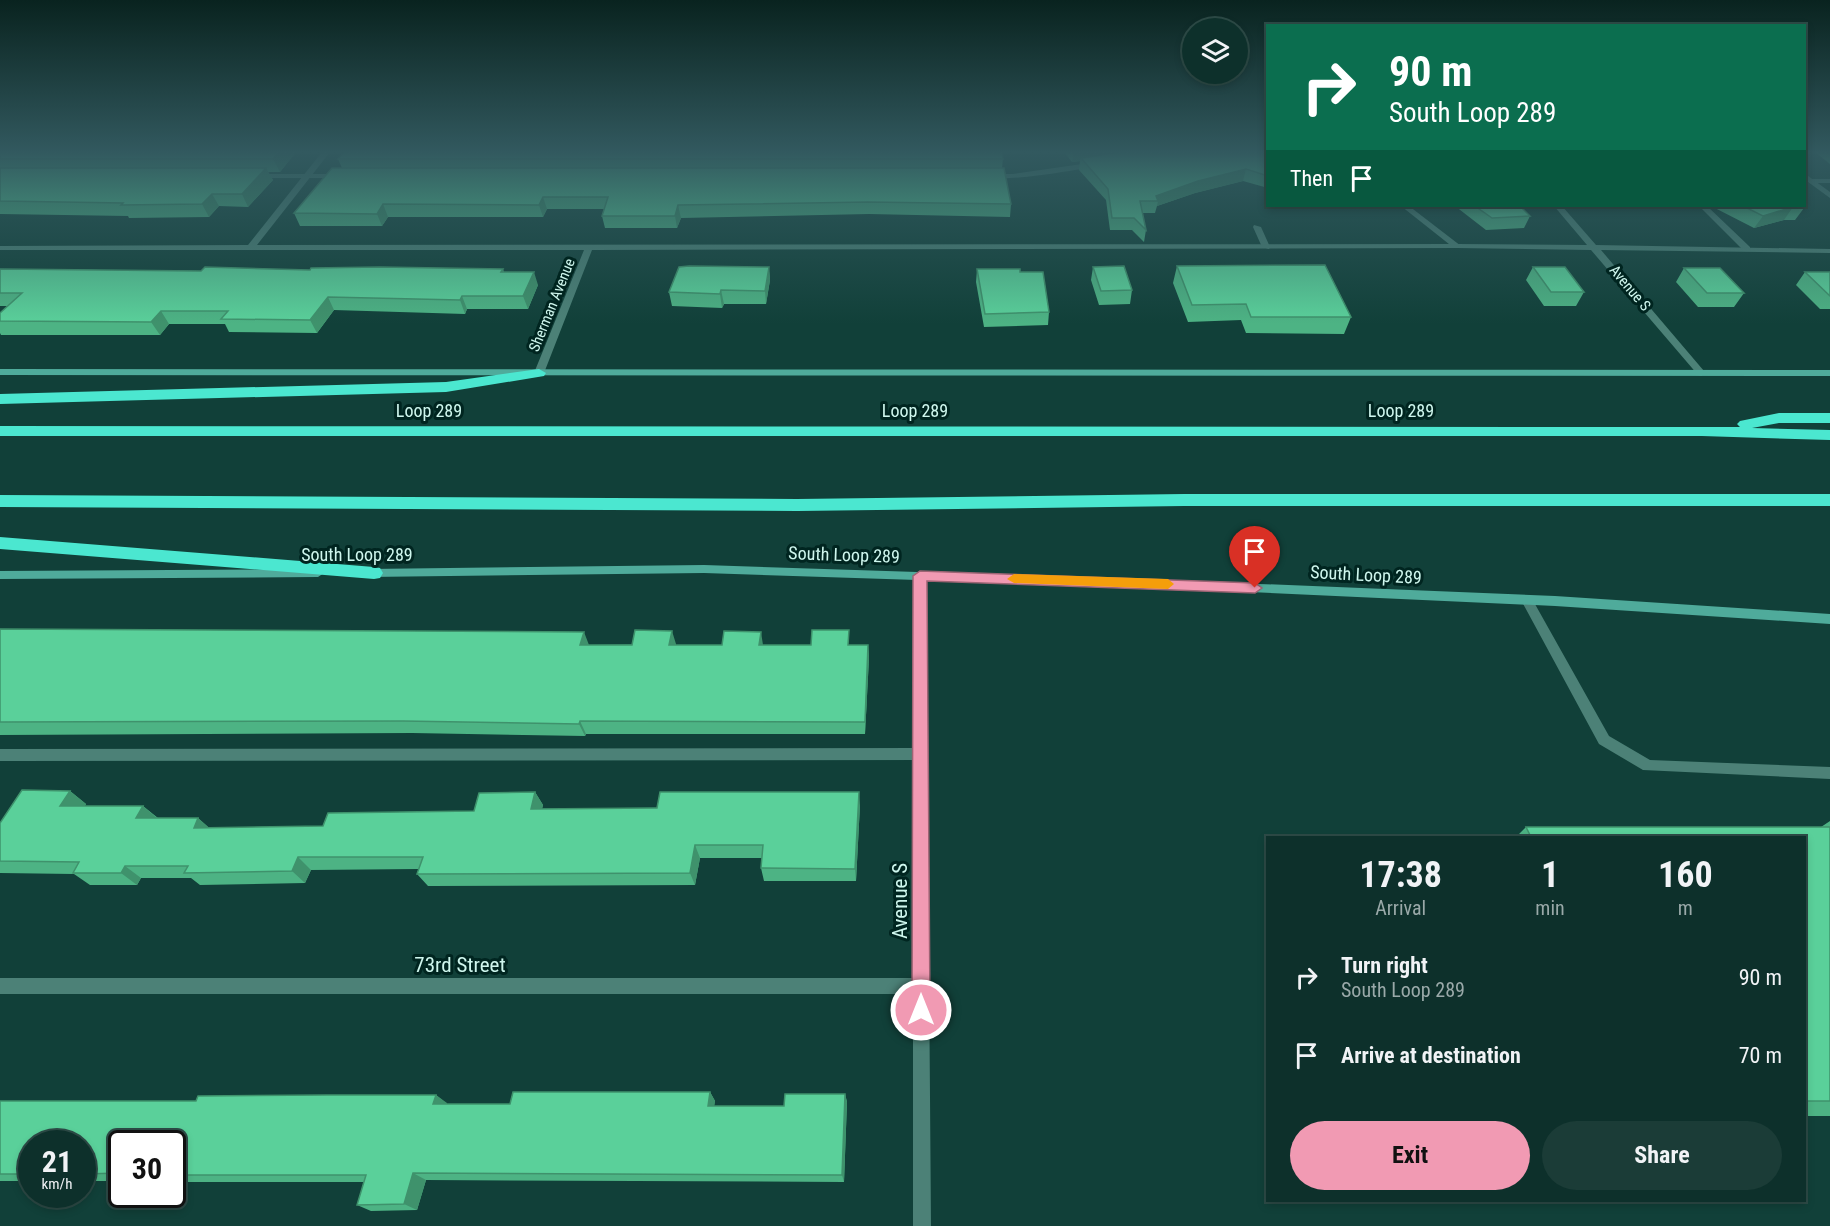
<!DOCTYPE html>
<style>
body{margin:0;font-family:"Roboto Condensed",sans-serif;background:#1b3c37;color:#f1f3f6;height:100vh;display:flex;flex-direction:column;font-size:22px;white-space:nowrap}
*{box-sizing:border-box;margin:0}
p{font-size:20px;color:#9aa9a9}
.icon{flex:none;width:33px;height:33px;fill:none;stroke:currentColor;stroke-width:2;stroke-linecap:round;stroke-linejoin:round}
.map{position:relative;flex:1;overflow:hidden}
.side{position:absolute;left:1266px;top:836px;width:540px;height:366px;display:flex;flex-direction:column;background:#0d302b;border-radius:0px;box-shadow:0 3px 9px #0003,0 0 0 2px #2d4b47}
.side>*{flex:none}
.guide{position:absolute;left:1266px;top:24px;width:540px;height:183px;border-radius:0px;box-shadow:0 3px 9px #0003,0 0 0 2px #2d4b47;background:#0b6e4f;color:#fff;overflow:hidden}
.controls{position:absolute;left:1182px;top:18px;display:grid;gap:12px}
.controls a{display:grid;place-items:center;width:66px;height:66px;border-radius:50%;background:#0d302b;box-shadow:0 3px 9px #0003,0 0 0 2px #2d4b47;font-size:30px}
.speed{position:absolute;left:18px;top:1130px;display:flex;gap:12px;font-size:30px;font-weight:700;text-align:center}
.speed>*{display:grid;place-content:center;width:78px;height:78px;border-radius:50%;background:#0d302b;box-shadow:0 3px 9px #0003,0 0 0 2px #2d4b47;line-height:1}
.speed small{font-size:15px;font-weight:400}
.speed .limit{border:3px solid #111;border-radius:9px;background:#fff;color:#111}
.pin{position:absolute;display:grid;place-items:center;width:51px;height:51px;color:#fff;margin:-62px -26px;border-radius:50% 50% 50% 0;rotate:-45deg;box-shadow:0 0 6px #0007}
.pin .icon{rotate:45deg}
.me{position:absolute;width:66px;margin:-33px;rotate:0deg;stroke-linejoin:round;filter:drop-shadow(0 0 4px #0008)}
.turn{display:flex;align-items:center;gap:21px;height:126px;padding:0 24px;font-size:27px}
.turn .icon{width:78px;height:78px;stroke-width:2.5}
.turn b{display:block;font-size:42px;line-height:51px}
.then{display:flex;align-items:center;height:57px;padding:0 24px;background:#0003;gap:12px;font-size:22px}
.eta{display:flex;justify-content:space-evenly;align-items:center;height:102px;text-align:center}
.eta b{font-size:36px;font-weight:700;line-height:42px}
.cta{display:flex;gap:12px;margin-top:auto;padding:12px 24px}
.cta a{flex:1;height:69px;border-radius:36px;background:#f19ab3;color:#111;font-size:24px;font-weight:700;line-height:69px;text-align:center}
.cta a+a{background:#1b3c37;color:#f1f3f6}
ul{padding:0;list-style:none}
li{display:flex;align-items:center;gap:18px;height:78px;padding:0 24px}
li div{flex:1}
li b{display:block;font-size:22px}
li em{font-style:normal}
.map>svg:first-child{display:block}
</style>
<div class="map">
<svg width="1830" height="1226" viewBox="0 0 1830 1226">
<rect width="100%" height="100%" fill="#114039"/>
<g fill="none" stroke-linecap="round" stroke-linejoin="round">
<!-- lane -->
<path fill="#4c8177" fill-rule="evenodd" d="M 1096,162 L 1099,162 L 1099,166 C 1080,169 1000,184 987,176 L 991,174 L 1013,174 Z
M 253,174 L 341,174 L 345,176 L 341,178 L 253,178 Z
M 1809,179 L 1830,179 L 1830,183 L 1809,183 Z
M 1401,206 L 1409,206 L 1461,246 L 1454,248 Z
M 1699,206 L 1707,206 L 1750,247 L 1750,251 L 1744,251 Z
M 1254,225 L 1261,227 L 1270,247 L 1269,249 L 1262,247 L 1253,227 Z
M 1527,596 L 1531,597 L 1609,736 L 1650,760 L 1830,767 L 1830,779 L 1643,770 L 1599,744 L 1521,600 Z
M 920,748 L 925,750 L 927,754 L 925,758 L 920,760 L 0,761 L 0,749 Z"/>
<!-- street -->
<path fill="#4c8177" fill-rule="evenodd" d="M 322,152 L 330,152 L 257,245 L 1457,244 L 1587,245 L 1554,206 L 1562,206 L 1596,245 L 1830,249 L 1830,253 L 1601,250 L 1704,371 L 1706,373 L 1701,376 L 1698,375 L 1591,250 L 1457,248 L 592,250 L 544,373 L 539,376 L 534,373 L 584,250 L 0,250 L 0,246 L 248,245 Z
M 1804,173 L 1830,192 L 1830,198 L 1804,179 Z
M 920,572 L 926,576 L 931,1226 L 913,1226 L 913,994 L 0,994 L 0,978 L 913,978 L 914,576 Z"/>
<!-- secondary -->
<path fill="#4fab9b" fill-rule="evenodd" d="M 0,369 L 1830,370 L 1830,376 L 0,375 Z
M 704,565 L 1164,580 L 1555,596 L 1830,614 L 1830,624 L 1555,606 L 1164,588 L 704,573 L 368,577 L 362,573 L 368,569 Z
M 318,569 L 324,573 L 318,577 L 0,579 L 0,571 Z"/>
<!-- highway -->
<path fill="#4be7d0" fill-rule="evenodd" d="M 539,369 L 546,373 L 544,376 L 446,392 L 0,404 L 0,394 L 446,382 Z
M 1779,413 L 1830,413 L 1830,423 L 1779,423 L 1752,428 L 1830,430 L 1830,440 L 1702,436 L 0,436 L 0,426 L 1740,427 L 1737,424 L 1740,421 Z
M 1184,494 L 1830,494 L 1830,506 L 1184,506 L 797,511 L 0,507 L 0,495 L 797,499 Z
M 0,537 L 374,567 L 380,568 L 383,573 L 380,578 L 374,579 L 0,549 Z"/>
</g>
<!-- wall -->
<path fill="#4db384" d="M 0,152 L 296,152 L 280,172 L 268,172 L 273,180 L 248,207 L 219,206 L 209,217 L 129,218 L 128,216 L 0,214 Z
M 1064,152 L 1268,152 L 1268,188 L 1243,181 L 1195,193 L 1157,206 L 1155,213 L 1142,213 L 1146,230 L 1144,242 L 1132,230 L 1110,230 L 1106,200 L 1079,170 L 1080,161 L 1072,162 Z
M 1815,152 L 1830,152 L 1830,164 Z
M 338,159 L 1003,159 L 1002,168 L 1011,204 L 1010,217 L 869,214 L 681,218 L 677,228 L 605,228 L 602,216 L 604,209 L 547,209 L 543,217 L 388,217 L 382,226 L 300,226 L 294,213 L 342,168 Z
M 1455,206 L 1520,206 L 1530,216 L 1524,228 L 1486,230 Z
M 1711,206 L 1803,206 L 1802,206 L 1804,208 L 1795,220 L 1784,220 L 1754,228 Z
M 1177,266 L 1351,317 L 1344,334 L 1246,333 L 1241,320 L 1188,322 L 1173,283 Z
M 769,267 L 770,280 L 766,304 L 724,304 L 722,308 L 672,306 L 669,292 Z
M 1093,267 L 1132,290 L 1130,304 L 1099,305 L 1091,280 Z
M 1533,267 L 1584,292 L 1576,306 L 1544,306 L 1526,280 Z
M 1684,268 L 1744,293 L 1734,307 L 1698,307 L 1676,282 Z
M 0,269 L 201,271 L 503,269 L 504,272 L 538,285 L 528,309 L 467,309 L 465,314 L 334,310 L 317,333 L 229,332 L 225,324 L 169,324 L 160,335 L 1,335 L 0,333 L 0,313 L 8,306 L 0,306 Z
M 977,269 L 1020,272 L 1049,312 L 1048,325 L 984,327 L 976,282 Z
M 1805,272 L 1830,272 L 1830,309 L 1820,309 L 1796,285 Z
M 0,629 L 589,645 L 676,644 L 676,645 L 868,645 L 869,658 L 865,734 L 586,734 L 585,736 L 412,733 L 0,735 Z
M 70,791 L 86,804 L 85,806 L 143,806 L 158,818 L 198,818 L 209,828 L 323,826 L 474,811 L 535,792 L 543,805 L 542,809 L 860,805 L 856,881 L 764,881 L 761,868 L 762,858 L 700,858 L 695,885 L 428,886 L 417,874 L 419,869 L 311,870 L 305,883 L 200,885 L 191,878 L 141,878 L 137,885 L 90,885 L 74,874 L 0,873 L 0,823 Z
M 1830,821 L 1830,1116 L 1804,1116 L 1804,837 L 1516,837 L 1526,827 L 1821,827 Z
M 710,1092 L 715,1101 L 714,1106 L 784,1106 L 845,1094 L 847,1102 L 844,1182 L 426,1180 L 417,1210 L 371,1211 L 357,1205 L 364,1182 L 183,1182 L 177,1180 L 172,1180 L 172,1143 L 122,1143 L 122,1181 L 82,1181 L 82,1143 L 32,1143 L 32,1181 L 0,1181 L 0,1101 L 196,1101 L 436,1095 L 447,1104 L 510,1104 Z"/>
<!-- shaded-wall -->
<path fill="#3f926c" d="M 279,152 L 296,152 L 280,172 L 273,159 Z
M 1074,152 L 1137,152 L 1081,158 L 1080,161 L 1072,162 Z
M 266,168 L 273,180 L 248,207 L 242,194 Z
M 1246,169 L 1243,181 L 1195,193 L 1157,206 L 1158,201 L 1156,196 L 1198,181 Z
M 212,194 L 219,206 L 209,217 L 202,204 Z
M 543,197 L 547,209 L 543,217 L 539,205 Z
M 383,204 L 388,217 L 382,226 L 377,214 Z
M 678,205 L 681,218 L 677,228 L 675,216 Z
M 1793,207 L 1784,220 L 1754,228 L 1763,216 Z
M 769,267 L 770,280 L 766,304 L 765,291 Z
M 534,272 L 538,285 L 528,309 L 523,296 Z
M 721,290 L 724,304 L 722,308 L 720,294 Z
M 462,296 L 467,309 L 465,314 L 460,300 Z
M 328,297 L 334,310 L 317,333 L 310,320 Z
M 161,311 L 169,324 L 160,335 L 151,322 Z
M 672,631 L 676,644 L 673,658 L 669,645 Z
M 584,632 L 589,645 L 580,645 Z
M 761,632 L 763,645 L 759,645 Z
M 868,645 L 869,658 L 865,734 L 865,722 Z
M 580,721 L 586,734 L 585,736 L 579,724 Z
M 70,791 L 86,804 L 77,819 L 60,806 Z
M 535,792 L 543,805 L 539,821 L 531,809 Z
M 859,792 L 860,805 L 856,881 L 855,869 Z
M 143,806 L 158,819 L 136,818 Z
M 198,818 L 213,831 L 194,828 Z
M 695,845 L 700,858 L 695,885 L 690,873 Z
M 298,857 L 311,870 L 305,883 L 292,871 Z
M 125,866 L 141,878 L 137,885 L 121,873 Z
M 710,1092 L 715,1101 L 713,1115 L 708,1106 Z
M 845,1094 L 847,1102 L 844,1182 L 842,1175 Z
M 436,1095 L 447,1103 L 445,1112 L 433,1104 Z
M 413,1173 L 426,1180 L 417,1210 L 404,1204 Z"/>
<!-- building -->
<path fill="#5ad09a" stroke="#3f926c" stroke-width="1.5" d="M 0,152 L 279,152 L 273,159 L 0,159 Z
M 344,152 L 1002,152 L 1003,159 L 338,159 Z
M 1121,152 L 1268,152 L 1268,176 L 1246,169 L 1198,181 L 1156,196 L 1158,201 L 1140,201 L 1146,230 L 1134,218 L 1112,218 L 1108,189 L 1081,158 Z
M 0,168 L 266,168 L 242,194 L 212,194 L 202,204 L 121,205 L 123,203 L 0,201 Z
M 332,168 L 1004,168 L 1011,204 L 868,202 L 678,205 L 675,216 L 602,216 L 608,197 L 543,197 L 539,205 L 383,204 L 377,214 L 294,213 Z
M 1475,206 L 1520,206 L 1530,216 L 1492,218 Z
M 1743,206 L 1802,206 L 1804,208 L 1793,207 L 1763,216 Z
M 1325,265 L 1351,317 L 1251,317 L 1246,304 L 1192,305 L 1177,266 Z
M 689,266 L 769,267 L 765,291 L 721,290 L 720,294 L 669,292 L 679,267 Z
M 1124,266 L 1132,290 L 1101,291 L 1093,267 Z
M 205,267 L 310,270 L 311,268 L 380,267 L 503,269 L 501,272 L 534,272 L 523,296 L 462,296 L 460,300 L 328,297 L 310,320 L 221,319 L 228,311 L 161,311 L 151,322 L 0,321 L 0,313 L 22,293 L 0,293 L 0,269 L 201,271 Z
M 1533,267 L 1565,267 L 1584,292 L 1551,292 Z
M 1684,268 L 1720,268 L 1744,293 L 1707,293 Z
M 977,269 L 1020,269 L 1020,272 L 1043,272 L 1049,312 L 985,314 Z
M 1805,272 L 1830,272 L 1830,296 Z
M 0,629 L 584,632 L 580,645 L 632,645 L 635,630 L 672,631 L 669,645 L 722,645 L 724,631 L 761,632 L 759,645 L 811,645 L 812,630 L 849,630 L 848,645 L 868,645 L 865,722 L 580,721 L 579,724 L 403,721 L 0,722 Z
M 22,790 L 70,791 L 60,806 L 143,806 L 136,818 L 198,818 L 194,828 L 323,826 L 328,813 L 474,811 L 479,793 L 535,792 L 531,809 L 657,808 L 660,792 L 859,792 L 855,869 L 761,868 L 763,845 L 695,845 L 690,873 L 417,874 L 423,857 L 298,857 L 292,871 L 184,873 L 188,866 L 125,866 L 121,873 L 73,873 L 79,862 L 0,861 L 0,823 Z
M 1526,827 L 1830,827 L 1830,1101 L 1804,1101 L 1804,837 L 1531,837 Z
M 513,1092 L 710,1092 L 708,1106 L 784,1106 L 785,1094 L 845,1094 L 842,1175 L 413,1173 L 404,1204 L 357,1205 L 366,1175 L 172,1175 L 172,1143 L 122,1143 L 122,1173 L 82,1174 L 82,1143 L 32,1143 L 32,1174 L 0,1174 L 0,1101 L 196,1101 L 198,1096 L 326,1095 L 436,1095 L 433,1104 L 510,1104 Z"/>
<!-- sky -->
<linearGradient id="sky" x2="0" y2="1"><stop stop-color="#09231f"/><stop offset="0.47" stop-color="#32595f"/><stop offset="1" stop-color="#32595f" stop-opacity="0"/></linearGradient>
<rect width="1830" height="324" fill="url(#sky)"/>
<!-- route -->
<path fill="#f19ab3" stroke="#9d6474" stroke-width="1.5" d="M 920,571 L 1255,583 L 1262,588 L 1255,593 L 927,581 L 930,1010 L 927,1017 L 921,1019 L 915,1017 L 912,1010 L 913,576 Z"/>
<!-- slow -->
<path fill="#f59e0b" d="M 1014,574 L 1168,579 L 1174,584 L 1168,589 L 1014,583 L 1007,579 Z"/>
<g text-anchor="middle" stroke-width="6" stroke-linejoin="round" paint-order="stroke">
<!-- far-street labels -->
<g font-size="15" fill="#cff7ee" stroke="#002520">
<text transform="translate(1630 288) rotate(50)" y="5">Avenue S</text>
<text transform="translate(552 305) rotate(-68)" y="5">Sherman Avenue</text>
</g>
<!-- street labels -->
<g font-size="18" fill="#cff7ee" stroke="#002520">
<text x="429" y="417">Loop 289</text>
<text x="915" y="417">Loop 289</text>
<text x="1401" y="417">Loop 289</text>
<text x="357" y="561">South Loop 289</text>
<text transform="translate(844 555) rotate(2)" y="6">South Loop 289</text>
<text transform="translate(1366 575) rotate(3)" y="6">South Loop 289</text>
</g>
<!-- near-street labels -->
<g font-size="21" fill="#cff7ee" stroke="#002520">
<text transform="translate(900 901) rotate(-90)" y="7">Avenue S</text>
<text x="460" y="972">73rd Street</text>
</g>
</g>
</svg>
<div class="controls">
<a><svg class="icon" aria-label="layers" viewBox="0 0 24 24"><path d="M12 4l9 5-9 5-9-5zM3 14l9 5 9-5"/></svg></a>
</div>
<div class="speed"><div>21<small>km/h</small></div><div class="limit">30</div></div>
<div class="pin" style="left:1255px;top:588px;background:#d93025"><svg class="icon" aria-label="arrive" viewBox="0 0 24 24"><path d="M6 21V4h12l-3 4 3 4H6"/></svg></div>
<svg class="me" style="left:921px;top:1010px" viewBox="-20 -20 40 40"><circle r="17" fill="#f19ab3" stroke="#fff" stroke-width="3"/><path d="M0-11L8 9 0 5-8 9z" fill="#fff"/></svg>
<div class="guide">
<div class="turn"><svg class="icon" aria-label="right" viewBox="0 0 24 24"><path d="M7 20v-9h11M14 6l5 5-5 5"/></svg><div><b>90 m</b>South Loop 289</div></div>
<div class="then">Then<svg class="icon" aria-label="arrive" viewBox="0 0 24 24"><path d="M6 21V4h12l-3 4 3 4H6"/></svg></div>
</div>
<section class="side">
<div class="eta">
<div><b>17:38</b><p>Arrival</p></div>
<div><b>1</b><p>min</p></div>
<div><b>160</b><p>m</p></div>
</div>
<ul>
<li><svg class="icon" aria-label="right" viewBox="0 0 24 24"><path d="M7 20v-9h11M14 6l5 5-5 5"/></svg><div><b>Turn right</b><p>South Loop 289</p></div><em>90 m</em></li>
<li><svg class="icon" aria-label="arrive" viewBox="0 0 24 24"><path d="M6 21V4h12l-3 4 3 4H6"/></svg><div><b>Arrive at destination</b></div><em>70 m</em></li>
</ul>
<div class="cta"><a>Exit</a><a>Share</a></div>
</section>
</div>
